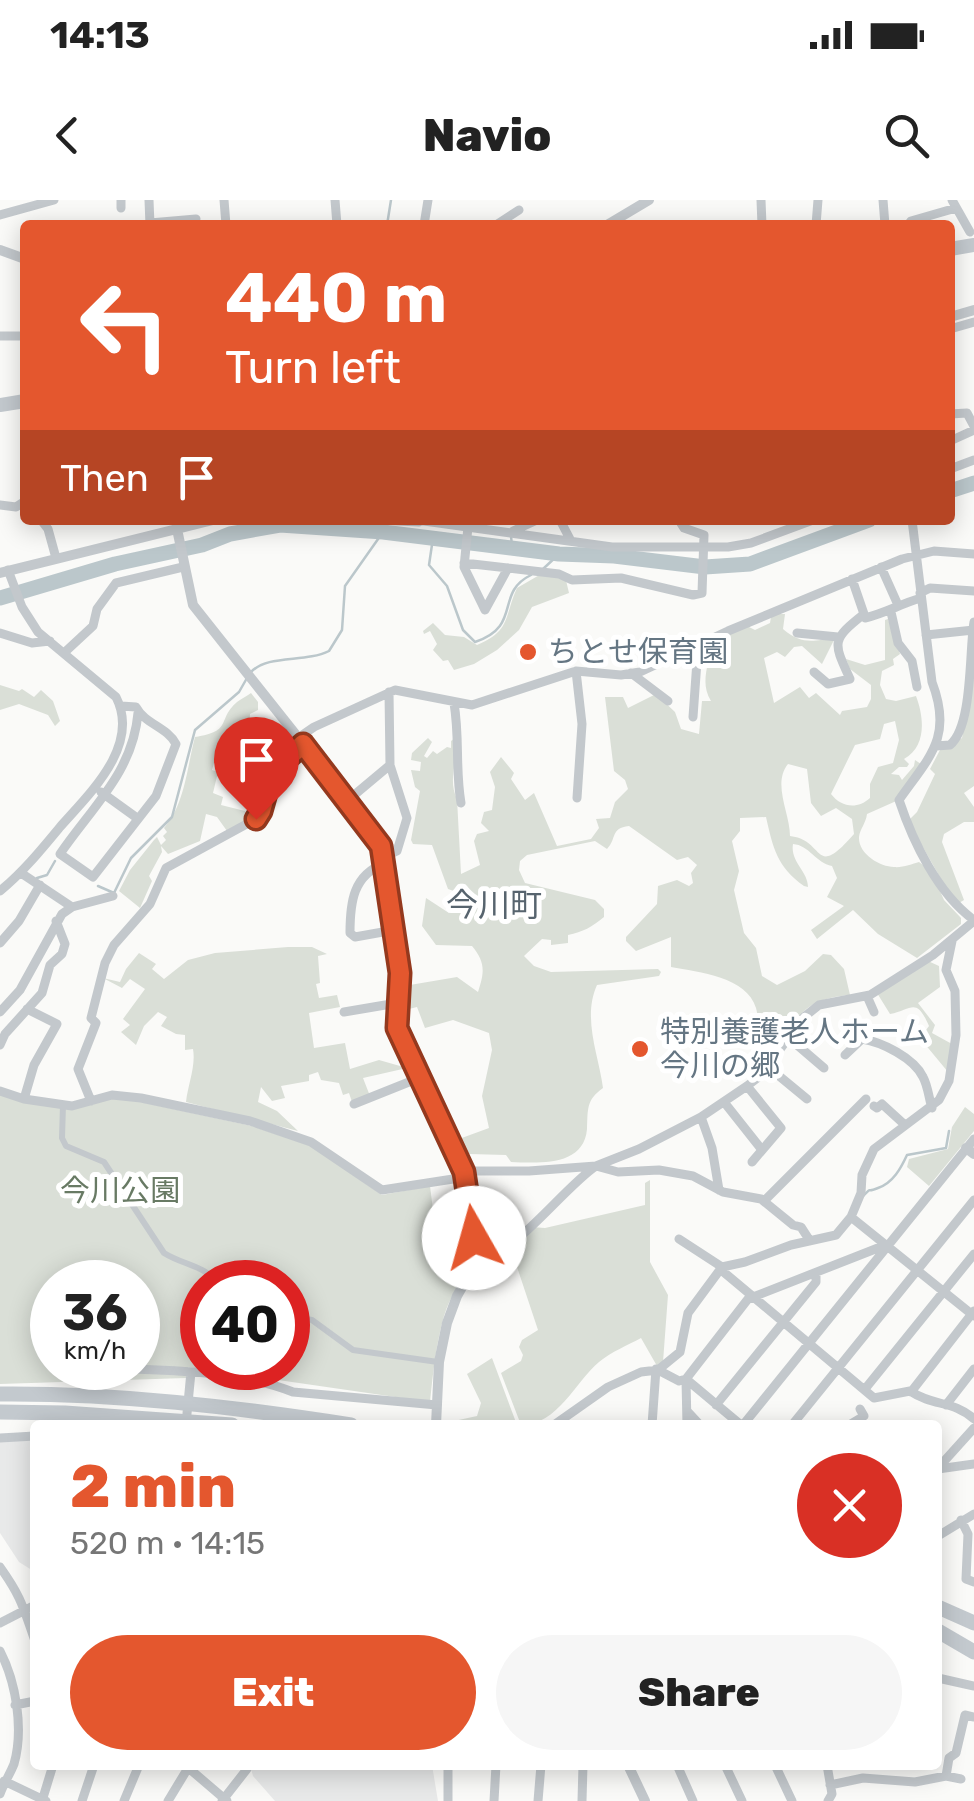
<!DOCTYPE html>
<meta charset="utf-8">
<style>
body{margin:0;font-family:Rubik,"Noto Sans JP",sans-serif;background:#f6f6f6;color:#222;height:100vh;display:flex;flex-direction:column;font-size:38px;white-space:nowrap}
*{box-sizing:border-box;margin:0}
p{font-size:32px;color:#767676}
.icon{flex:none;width:55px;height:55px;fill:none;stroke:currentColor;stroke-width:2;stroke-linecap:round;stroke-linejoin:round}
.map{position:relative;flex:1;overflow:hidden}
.panel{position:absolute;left:30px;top:1220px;width:912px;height:350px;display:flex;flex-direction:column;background:#fff;border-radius:10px;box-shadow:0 5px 25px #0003}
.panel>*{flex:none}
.top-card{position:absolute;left:20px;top:20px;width:935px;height:305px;border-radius:10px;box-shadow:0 5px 25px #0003;background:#e4572e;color:#fff;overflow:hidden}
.speed{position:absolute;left:30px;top:1060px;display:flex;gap:20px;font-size:50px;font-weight:700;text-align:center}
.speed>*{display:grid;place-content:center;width:130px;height:130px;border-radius:50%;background:#fff;box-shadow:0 5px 25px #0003;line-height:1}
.speed small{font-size:25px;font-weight:400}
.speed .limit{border:15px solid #d22;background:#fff;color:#111}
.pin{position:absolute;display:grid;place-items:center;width:85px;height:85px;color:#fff;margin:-102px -42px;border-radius:50% 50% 50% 0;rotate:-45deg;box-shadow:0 0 10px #0007}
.pin .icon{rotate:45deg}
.me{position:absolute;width:110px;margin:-55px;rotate:353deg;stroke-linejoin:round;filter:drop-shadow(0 0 8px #0008)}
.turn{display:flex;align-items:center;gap:35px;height:210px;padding:0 40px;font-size:45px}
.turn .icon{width:130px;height:130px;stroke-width:2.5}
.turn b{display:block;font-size:70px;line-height:85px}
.then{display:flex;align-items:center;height:95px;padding:0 40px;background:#0003;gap:20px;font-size:38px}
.round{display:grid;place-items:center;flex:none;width:105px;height:105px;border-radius:52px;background:#f6f6f6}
.head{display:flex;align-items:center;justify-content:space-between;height:170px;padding:0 40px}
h1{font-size:60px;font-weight:800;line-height:75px;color:#e4572e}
.primary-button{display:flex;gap:20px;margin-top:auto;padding:20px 40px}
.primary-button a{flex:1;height:115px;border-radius:60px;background:#e4572e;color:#fff;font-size:40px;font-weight:800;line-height:115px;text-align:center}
.primary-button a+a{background:#f6f6f6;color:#222}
.status{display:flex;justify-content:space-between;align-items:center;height:70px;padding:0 50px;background:#fff;direction:ltr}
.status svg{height:28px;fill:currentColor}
header{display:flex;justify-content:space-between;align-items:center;height:130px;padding:0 40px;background:#fff;font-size:45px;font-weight:800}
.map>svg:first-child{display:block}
</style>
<div class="status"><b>14:13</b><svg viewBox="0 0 49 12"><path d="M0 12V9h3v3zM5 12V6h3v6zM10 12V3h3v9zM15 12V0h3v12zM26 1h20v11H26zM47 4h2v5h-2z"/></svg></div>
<header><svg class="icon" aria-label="back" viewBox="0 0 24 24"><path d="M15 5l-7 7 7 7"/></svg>Navio<svg class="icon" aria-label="search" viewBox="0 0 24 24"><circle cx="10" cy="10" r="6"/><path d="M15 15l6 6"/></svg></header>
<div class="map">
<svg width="974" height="1601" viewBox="0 0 974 1601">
<rect width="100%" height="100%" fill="#fafaf8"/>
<!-- built -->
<path fill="#e8e9e9" d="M 35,1231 L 35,1372 L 19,1362 L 0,1333 L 0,1236 Z
M 250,1565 L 432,1565 L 438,1601 L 275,1601 L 253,1576 Z"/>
<!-- green -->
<path fill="#dadfd7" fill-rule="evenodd" d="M 548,370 L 564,372 L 569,393 L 532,407 L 519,430 L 497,450 L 474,464 L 454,470 L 448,460 L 443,461 L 433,450 L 437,444 L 430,431 L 424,434 L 423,431 L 433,423 L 445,435 L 464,437 L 477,445 C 511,431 504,417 517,388 Z
M 775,414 L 785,414 L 783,429 C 802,445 812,441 835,438 L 822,464 L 802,446 L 794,447 L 785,457 L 777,452 L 764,458 L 774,503 L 800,487 L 809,498 L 816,493 L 840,515 L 842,511 L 867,507 L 871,499 L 871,485 L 850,469 L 846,459 L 865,465 L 885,460 L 885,420 L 888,419 L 900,454 L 893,459 L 894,465 L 882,471 L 880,485 L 886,499 L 896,501 L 916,496 C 924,517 927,546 904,559 L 909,564 L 907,567 L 899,567 L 891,574 L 899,575 L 902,580 L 914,566 L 915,560 L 924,566 L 903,598 L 867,614 C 866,623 860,629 859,637 C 858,654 880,667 894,667 C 902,668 912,664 919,662 L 931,671 L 944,700 L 961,718 L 961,724 L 917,758 L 878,734 L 853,710 L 817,739 L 811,730 L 844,706 L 827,697 L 837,678 L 832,666 C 816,663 809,645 793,644 C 790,662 808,671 808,687 L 804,686 C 777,667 773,648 766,617 L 740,618 L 740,631 L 732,641 L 739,671 L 734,690 L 744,733 L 756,748 L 762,776 L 777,785 L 805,771 L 823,754 L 831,755 L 844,769 L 850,795 C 799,800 802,816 773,853 L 758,840 C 757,830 759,818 756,808 C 747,777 699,772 671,767 L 671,737 L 636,751 L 626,741 L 626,737 L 657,704 L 658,686 L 677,680 L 689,686 L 693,683 L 691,673 L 697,665 L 688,657 L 677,660 L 629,626 C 610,628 617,639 607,649 L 595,641 L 527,655 L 520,661 L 519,670 L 525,683 L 595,700 L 604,709 L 604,717 C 592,727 583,732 568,735 L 568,743 L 551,745 L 551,740 L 542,739 L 524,756 L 534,766 L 551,772 L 658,769 L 661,772 L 659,776 L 597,785 C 582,818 599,856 603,888 C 586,900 588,909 587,929 C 584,967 538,963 511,962 L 506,955 L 469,954 L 459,939 L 489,928 L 482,896 L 492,850 L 489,833 L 453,820 L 425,828 L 417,807 L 401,811 L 404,786 L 457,777 L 478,792 C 485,771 485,762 472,746 L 436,745 L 422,726 L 426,698 L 449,713 L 463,703 L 462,694 L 448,689 L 432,645 L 413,644 L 411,640 L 420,591 L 415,587 L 411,570 L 420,571 L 421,562 L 411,560 L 412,553 L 428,538 L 432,542 L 424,556 L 427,558 L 433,551 L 437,554 L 447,547 L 451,548 L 451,541 L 455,538 C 459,559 447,579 457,599 L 461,674 L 480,665 L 474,641 L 477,634 L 489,631 L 481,623 L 484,612 L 492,610 L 495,587 L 490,572 L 501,557 L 514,573 L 511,579 L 525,600 L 534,593 L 557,646 L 591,639 L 599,628 L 596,619 L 610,618 L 615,602 L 628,589 L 625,580 L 614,571 L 605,497 L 623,497 L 628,508 L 656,494 L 675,512 L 681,529 L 699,534 L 702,501 L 711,501 C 699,482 710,464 711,442 L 747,426 L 755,430 L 770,423 L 771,417 ZM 895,521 L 899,540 L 893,563 L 878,567 L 870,584 L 870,598 C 857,610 841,607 831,594 L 855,545 L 880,539 L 884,524 ZM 788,564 L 807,569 L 811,603 L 821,616 L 836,608 L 852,619 L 854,634 C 813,681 826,640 790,636 C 790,613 772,584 788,564 Z
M 974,466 L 974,586 L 964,593 L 974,607 L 974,622 L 964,622 L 944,634 L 942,642 L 964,700 L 959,703 L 949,693 L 908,621 L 917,612 L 935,574 L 930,569 L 940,550 L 962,538 Z
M 0,485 L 19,491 L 22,489 L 34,497 L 41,490 L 53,501 L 60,521 L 55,526 L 48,515 L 19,504 L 0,510 Z
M 251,493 L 258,502 L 258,510 L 250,514 L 249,535 L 241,542 L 251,557 L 262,563 L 263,573 L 254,572 L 252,578 L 222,572 L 223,564 L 214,563 L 212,570 L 218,572 L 213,593 L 223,597 L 221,605 L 245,611 L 249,619 L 227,631 L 217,617 L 206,614 L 200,641 L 168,654 L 161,646 L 162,652 L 149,676 L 152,681 L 140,708 L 119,691 L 130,670 L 154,640 L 157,637 L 161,645 L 166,640 L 163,636 L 167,632 L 164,628 C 185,604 187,567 195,537 C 234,531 216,520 237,502 C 241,499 247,496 251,493 Z
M 288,747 L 312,747 L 327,754 L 318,756 L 320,783 L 316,784 L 319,798 L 337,795 L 340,807 L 309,813 L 314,848 L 345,843 L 350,869 L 379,860 L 407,868 L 363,878 L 370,896 L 352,902 L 349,893 L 343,895 L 339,883 L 321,880 L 318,872 L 309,875 L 309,881 L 281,886 L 285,898 L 272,901 L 261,887 L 258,902 L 277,911 L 298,931 L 186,902 C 188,884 196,866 193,849 L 185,850 L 185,835 L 176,834 L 161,826 L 167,817 L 158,812 L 144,826 L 136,845 L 121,832 L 130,825 L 123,819 L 145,789 L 130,779 L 122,788 L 103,778 L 120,782 L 126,769 L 139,753 L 156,764 L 152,769 L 164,779 L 188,760 L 215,753 Z
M 928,761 L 939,766 L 940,787 L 918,803 L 935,825 L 932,833 L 952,844 L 948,872 L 924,843 L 925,838 L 916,836 L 923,834 L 929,826 C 916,796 912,810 890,814 L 877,793 Z
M 0,894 L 65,909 L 113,896 L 252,926 L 311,946 L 382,995 L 430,986 L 437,1041 L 471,1035 C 474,1074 455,1081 444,1116 C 436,1144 433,1173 430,1202 L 188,1167 L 186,1178 L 0,1184 ZM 52,1082 L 138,1082 L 138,1168 L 52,1168 ZM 202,1082 L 288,1082 L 288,1168 L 202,1168 Z
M 965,907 L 974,914 L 974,931 L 929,986 L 907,967 L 909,959 L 948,949 L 952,927 Z
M 650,980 L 650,1062 L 668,1095 L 663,1162 L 657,1166 L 641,1138 C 628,1145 611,1152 599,1162 C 575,1182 558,1225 521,1225 L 501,1173 L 521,1161 L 523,1155 L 519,1147 L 522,1140 L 538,1130 L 511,1049 L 531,1027 L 545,1028 L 645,1005 L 645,983 Z
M 492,1158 L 517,1225 L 454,1225 L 454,1221 L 477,1216 L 481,1203 L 467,1174 Z"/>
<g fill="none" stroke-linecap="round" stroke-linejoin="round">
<!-- stream -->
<path stroke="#bbc7cb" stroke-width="2.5" d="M 387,25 L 391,0
M 950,284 L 974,282
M 511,336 L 512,346
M 433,338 L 429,365 L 447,386 L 463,430 L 475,442 C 523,426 494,393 531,375
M 765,357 L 785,346
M 543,369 L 559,354
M 251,472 C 268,454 305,463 329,451 L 342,430 L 345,386 L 383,332
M 37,678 L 47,675 L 55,661
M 98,686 L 114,693 L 131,658 L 172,617 L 195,530 L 239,492 L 247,478
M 863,996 C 875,985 863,994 878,988 C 893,983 901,968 907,955 L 946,948 L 949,931"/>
<!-- river -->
<path stroke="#bbc7cb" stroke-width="15" d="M 950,291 L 974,283
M 0,398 L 115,364 L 202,345 L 230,334 L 280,325 L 383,332 L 559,354 L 614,356 L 705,367 L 750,364 L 869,320"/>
<!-- pedestrian -->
<path stroke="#c3c8cc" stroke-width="6" d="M 63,905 L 62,938 L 66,946 L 104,962 L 164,1053 C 183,1065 203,1065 217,1082
M 288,1116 L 312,1120 L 353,1150 L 438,1162"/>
<!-- minor -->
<path stroke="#c3c8cc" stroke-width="9" d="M 149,0 L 150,25
M 224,0 L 226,25
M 335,0 L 337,25
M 761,0 L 762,25
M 883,0 L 885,25
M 952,0 L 970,32
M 121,8 L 121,0
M 0,15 L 54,0
M 150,23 L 196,19
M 424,25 L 428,0
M 496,25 L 519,10
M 816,25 L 818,0
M 908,25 L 911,21 L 956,8
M 950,129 L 974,122
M 0,136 L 25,136
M 950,214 L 967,213 L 974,226
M 950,241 L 974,230
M 950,269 L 974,260
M 0,305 L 16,307 L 25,301
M 41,320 L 48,329 L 56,358
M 377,320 L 419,322
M 417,320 L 612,347 L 728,347 L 751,343 L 813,320
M 560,320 L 571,341
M 912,320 L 932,482 C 953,537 930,556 899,600 C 913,642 938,694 974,720
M 468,327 L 464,367 L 485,410 L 508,368
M 513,331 L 537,320
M 464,363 L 559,374 L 572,380 L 621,378 L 693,395 L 702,393 L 704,335 L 684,328 L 679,320
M 881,367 L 898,405
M 920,393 L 930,388 L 974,391
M 891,412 L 898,443 L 912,461 L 917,487
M 864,414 L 865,418 C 886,413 900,404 921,398
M 0,433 L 32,443 L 50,441
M 797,433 L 838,437
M 926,435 L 974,430
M 65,452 L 93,426 L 97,409 L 116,383 L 183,367
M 576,471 L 582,524 L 577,598
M 814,472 L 828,484 L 850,479 C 833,442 831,440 864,414 L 852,379
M 631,473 L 668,501
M 454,503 C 460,539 455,568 461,603
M 121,506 L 136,507 C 145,524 167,527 176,544 L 156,596 L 93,677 L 60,654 C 92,607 133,572 138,513
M 693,517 L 698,447
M 298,538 L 314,527 L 395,490 L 472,505 L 576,471 L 621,475 L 640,472 L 728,431 L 902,359 L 934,351 L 974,354
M 936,546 L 950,545 C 973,526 969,451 974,422
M 101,592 L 137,618
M 347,601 L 390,565
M 384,657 L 397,651 L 407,618 L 390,565 L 389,492
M 385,663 C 353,675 350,702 350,733 L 355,737 L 394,730
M 21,673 L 72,707
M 0,691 C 23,672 41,650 60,627 C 89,594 141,546 116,497 L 38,432 L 22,407 L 8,370
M 0,743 L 19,721 L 40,685
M 867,796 L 874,812
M 0,812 L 20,790 L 62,714 L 72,707 L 113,696
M 344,812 L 397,803
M 789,838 L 824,868
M 0,845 L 5,834 L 42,793 L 50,765 L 62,754 L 65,744 L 56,721
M 845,855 L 862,839 C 882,842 914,858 923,877 C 928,886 929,899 932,908
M 767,866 L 807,899
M 747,886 L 781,928 L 752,962
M 0,891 L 24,899 L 72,906 L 112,895 L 141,898 L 250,921 L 311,942 L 382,990 L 466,977
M 24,899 L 34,865 L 57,824 L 27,809
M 91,901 L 78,869 L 96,823 L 91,818 L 105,763 L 114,745 L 150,704 L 166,668 L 256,619 L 261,611 L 272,572 L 303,544
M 724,902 L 762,950
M 354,904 L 419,878
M 874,906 L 877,908 L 882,904 L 905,925
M 701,917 L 712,948 L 719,990
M 464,971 L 529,971 L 596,966 L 639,949 L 701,917 L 747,886 L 760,876 L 804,817 L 819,805 L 870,795 L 933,755 L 974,721
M 764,1001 L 866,899
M 851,1017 L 974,1116
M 679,1039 L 722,1067
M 476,1061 C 510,1061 564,987 596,966 L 618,972 L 659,970 L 693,976 L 723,992 L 761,999 L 793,1025 L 801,1027 L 810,1041
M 720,1069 L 874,1198 L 910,1191 C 934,1207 953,1200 974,1219
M 129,1169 C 182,1171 243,1172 293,1192 L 437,1205
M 658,1170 L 679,1181 L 686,1179 L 741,1225
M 686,1179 L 748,1099 L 883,1046
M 686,1180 L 687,1225
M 865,1189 L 974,1054
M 911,1192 L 974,1111
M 716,1205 L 816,1082 L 816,1073
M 946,1205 L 974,1169
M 688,1212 L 700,1225
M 186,1224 L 191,1172
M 554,1225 L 608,1187 L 641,1172 L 658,1170 L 680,1152 L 688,1113 L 722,1067 L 745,1062 L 791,1045 L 836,1035 L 851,1017 L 861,993 L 862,975 L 874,949 L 939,900 L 949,881 L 956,835 L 955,791 L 946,770 L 952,741
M 652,1225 L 656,1169
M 743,1225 L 974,939
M 792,1225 L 974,1000
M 849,1225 L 864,1216 L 860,1209
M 0,1238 L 35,1236
M 938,1268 L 974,1228
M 938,1269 L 974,1264
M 961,1320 L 968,1334 L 966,1379 L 974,1382
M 938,1336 L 974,1314
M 0,1367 C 22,1398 23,1407 35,1441
M 0,1423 L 35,1405
M 0,1451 C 16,1482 24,1529 14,1564 C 10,1574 4,1583 0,1594
M 938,1478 L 974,1486
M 15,1505 L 35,1501
M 185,1565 L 227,1601
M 677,1565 L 693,1601
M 725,1565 L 742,1601
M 775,1565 L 792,1601
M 827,1565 L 832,1594 L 828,1601
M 946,1576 L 949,1558 L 956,1553 L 965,1515 L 974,1517
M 4,1581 L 46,1601
M 830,1585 L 863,1578 L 915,1582 L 946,1576 L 961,1579
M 42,1601 L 53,1565
M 82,1601 L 94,1565
M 124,1601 L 139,1565
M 168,1601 L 188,1568
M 222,1601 L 247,1569
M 448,1601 L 448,1565
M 494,1601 L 496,1565
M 538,1601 L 541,1565
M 582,1601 L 583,1565"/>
<!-- tertiary -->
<path stroke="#c3c8cc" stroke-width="10" d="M 607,25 L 649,0
M 0,50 L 25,59
M 950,117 L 974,110
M 177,329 L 193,405 L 373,632 L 381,646 L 400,773 L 397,828 L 464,971 L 476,1049 L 473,1068 L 457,1096 L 447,1123 L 439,1162 L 436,1225
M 0,373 L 213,320
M 966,948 L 974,954
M 628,1565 L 645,1601"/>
<!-- trunk -->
<path stroke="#c3c9ce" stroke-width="14" d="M 950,49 L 974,45
M 0,205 L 25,201"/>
<!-- motorway -->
<path stroke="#c3c9ce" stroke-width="15" d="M 0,1194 C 118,1193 235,1207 351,1225
M 0,1212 L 65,1213 L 232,1225
M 938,1407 L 974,1423
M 938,1431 L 974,1452"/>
</g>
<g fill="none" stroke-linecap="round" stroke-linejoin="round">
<defs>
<path id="route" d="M 256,619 L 261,611 L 272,572 L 303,544 L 381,646 L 400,773 L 397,828 L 464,972 L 474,1038"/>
</defs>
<!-- route casing -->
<use href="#route" stroke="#94391e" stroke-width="25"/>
<!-- route -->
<use href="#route" stroke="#e4572e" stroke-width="18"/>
</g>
<!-- markers -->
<g fill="#e4572e" stroke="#fff" stroke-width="4">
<circle cx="528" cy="452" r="10"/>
<circle cx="640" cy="849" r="10"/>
</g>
<g text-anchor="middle" stroke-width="10" stroke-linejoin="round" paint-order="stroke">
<!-- poi labels -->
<g font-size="30" fill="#657683" stroke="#fff" text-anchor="start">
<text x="548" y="462">ちとせ保育園</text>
<text x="660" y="842">特別養護老人ホーム<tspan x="660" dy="34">今川の郷</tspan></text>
</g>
<!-- park labels -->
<g font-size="30" fill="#687a64" stroke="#fff">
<text x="120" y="1001">今川公園</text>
</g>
<!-- neighbourhood labels -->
<g font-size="32" fill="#57646e" stroke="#fff">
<text x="494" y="716">今川町</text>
</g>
</g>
</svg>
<div class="speed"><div>36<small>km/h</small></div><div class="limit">40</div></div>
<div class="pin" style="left:256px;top:619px;background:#d93025"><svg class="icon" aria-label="arrive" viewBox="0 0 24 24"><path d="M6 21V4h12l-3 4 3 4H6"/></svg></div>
<svg class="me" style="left:474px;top:1038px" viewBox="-20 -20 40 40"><circle r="19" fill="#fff"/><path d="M0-13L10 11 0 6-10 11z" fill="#e4572e"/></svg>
<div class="top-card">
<div class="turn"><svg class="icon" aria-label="left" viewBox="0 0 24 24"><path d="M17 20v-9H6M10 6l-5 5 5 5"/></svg><div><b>440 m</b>Turn left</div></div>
<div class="then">Then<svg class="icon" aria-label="arrive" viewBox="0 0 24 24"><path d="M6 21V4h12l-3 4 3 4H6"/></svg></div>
</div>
<section class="panel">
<div class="head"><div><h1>2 min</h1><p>520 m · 14:15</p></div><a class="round" style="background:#d93025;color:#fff"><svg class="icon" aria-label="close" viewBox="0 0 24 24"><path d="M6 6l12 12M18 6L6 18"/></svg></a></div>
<div class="primary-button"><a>Exit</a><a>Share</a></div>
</section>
</div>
